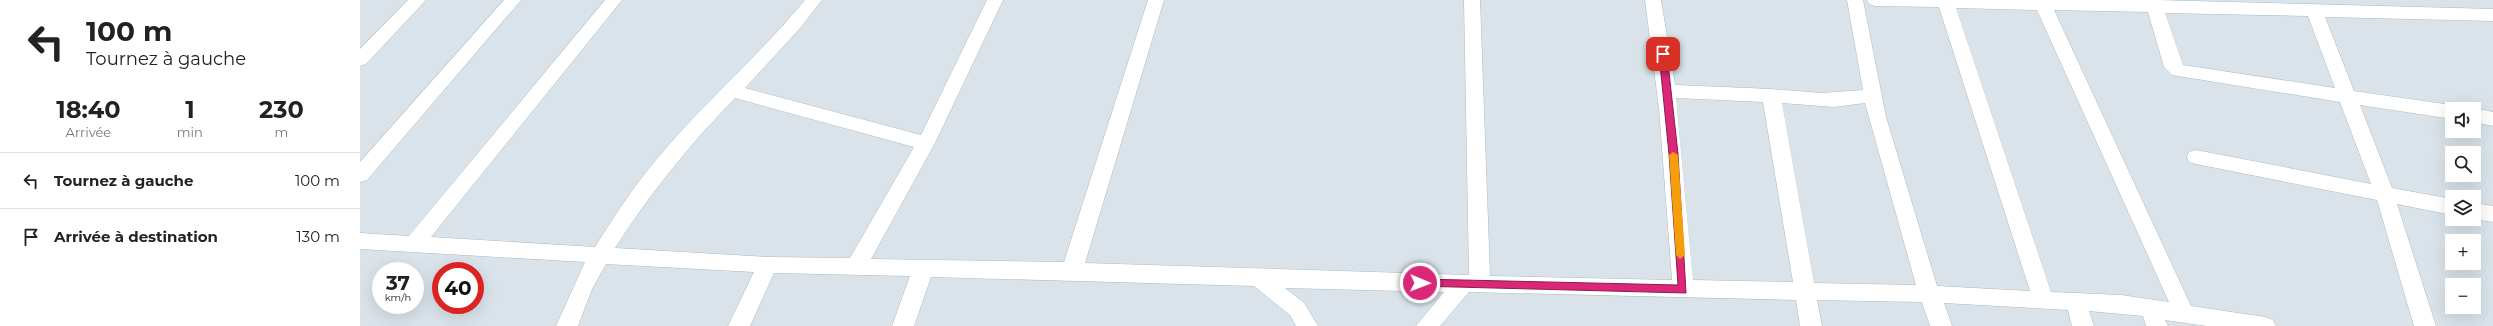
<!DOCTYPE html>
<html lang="fr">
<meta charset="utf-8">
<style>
body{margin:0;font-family:Montserrat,sans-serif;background:#f2f2f2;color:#222;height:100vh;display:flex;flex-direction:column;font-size:15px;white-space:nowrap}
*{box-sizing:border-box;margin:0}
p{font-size:13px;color:#767676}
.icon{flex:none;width:22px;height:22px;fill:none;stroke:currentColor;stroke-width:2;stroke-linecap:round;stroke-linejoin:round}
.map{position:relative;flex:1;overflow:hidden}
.sheet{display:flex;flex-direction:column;background:#fff;width:360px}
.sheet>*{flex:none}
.hud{background:#fff;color:#222;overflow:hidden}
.buttons{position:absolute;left:2085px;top:102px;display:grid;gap:8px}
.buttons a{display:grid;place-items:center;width:36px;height:36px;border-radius:0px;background:#fff;box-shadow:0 4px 16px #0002;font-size:20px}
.speed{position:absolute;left:12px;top:262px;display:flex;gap:8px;font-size:20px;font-weight:700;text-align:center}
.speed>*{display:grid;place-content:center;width:52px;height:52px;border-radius:50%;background:#fff;box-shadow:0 4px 16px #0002;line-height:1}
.speed small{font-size:10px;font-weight:400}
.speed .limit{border:6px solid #d22;background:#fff;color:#111}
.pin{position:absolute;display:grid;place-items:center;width:34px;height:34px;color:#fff;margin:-17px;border-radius:8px;box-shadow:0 2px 6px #0006}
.me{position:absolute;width:44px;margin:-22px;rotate:91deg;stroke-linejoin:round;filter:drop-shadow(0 0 3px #0008)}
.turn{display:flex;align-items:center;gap:14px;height:84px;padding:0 20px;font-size:18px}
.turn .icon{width:52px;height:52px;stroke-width:2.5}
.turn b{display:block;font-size:28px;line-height:34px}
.eta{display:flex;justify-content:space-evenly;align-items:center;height:68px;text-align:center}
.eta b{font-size:24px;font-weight:700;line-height:28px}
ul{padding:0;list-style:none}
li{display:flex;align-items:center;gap:12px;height:56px;padding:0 20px;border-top:1px solid #e0e0e0}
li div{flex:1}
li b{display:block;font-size:15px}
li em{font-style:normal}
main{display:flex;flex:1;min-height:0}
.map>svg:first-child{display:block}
</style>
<main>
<section class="sheet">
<div class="hud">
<div class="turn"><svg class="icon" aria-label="left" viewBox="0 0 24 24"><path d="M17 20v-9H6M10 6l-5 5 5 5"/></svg><div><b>100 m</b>Tournez à gauche</div></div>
</div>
<div class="eta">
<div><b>18:40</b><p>Arrivée</p></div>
<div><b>1</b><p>min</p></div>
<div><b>230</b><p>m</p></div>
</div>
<ul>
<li><svg class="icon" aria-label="left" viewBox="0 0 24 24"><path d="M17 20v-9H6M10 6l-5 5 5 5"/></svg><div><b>Tournez à gauche</b></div><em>100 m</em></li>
<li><svg class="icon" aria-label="arrive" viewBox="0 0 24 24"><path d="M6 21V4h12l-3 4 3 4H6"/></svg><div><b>Arrivée à destination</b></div><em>130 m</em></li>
</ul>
</section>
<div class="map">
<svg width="2133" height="326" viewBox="0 0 2133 326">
<rect width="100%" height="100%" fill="#ebf1f6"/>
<!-- residential -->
<path fill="#dae3ea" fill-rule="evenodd" d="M 0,0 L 2133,0 L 2133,326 L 0,326 ZM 2092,109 L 2114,109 L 2114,131 L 2092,131 ZM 2092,153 L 2114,153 L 2114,175 L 2092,175 ZM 2092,197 L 2114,197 L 2114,219 L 2092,219 ZM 2092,241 L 2114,241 L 2114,263 L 2092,263 ZM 21,271 L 55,271 L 55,305 L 21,305 ZM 81,271 L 115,271 L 115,305 L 81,305 ZM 2092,285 L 2114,285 L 2114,307 L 2092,307 Z"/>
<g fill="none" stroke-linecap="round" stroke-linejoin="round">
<defs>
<path id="minor" d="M 48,0 L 66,0 L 6,64 L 0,66 L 0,49 Z
M 144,0 L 161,0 L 7,180 L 0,182 L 0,162 Z
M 245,0 L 262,0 L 71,237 L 235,247 C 257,212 280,177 308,146 C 352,96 402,52 445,0 L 462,0 L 441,27 L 385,88 L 561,135 L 627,0 L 643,0 L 575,143 L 511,259 L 704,262 L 788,0 L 804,0 L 725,263 L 1109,275 L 1104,0 L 1120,0 L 1130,276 L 1312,280 L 1299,108 L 1285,0 L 1301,0 L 1315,85 L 1411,89 L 1462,93 L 1503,90 L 1487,0 L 1503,0 L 1526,117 L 1577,286 L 1670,291 L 1579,7 L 1515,6 L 1509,4 L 1507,0 L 1796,0 L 2133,9 L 2133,21 L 1965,17 L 1994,91 L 2092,105 L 2099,109 L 2092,109 L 2092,119 L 2000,105 L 2032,188 L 2092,199 L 2092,215 L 2037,204 L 2076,326 L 2054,326 L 2017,200 L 1836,164 L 1829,162 L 1827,157 L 1829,152 L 1836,150 L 2011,184 L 1980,102 L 1812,75 L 1804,67 L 1788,12 L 1694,10 L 1831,306 L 1905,317 L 1913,320 L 1916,326 L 1847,326 L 1805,320 L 1808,326 L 1786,326 L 1783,316 L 1729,311 L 1734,326 L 1712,326 L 1708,310 L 1584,303 L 1592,326 L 1570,326 L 1562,302 L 1457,300 L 1462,326 L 1440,326 L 1436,300 L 1109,292 L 1080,326 L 1056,326 L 1084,292 L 925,288 L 944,303 L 958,326 L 936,326 L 930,315 L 894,286 L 571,277 L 554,326 L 532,326 L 550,276 L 414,273 L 390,326 L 368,326 L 394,272 L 246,264 L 232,289 L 218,326 L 196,326 L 225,262 L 0,249 L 0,233 L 49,236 ZM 1596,8 L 1677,10 L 1809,302 L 1761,295 L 1691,292 ZM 1805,13 L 1948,16 L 1975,88 L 1823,65 ZM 375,98 L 554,147 L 490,258 L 408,257 L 255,248 C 290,193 330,144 375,98 ZM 1316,98 L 1403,102 L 1433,282 L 1333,280 ZM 1422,103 L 1474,107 L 1505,103 L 1556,285 L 1454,283 Z
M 2114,108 L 2133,112 L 2133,126 L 2114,122 L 2114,109 L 2112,109 Z
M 2114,203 L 2133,206 L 2133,222 L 2114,219 Z"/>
</defs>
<!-- minor casing -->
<use href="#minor" stroke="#aebac1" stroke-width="1"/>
<!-- minor -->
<use href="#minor" fill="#fff" fill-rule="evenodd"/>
</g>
<!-- route -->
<path fill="#db2777" stroke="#8e194d" d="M 1303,51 L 1307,54 L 1318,154 L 1326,293 L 1056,286 L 1055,283 L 1060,279 L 1318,285 L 1309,154 L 1299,54 Z"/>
<!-- slow -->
<path fill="#f59e0b" d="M 1313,152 L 1318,155 L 1325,255 L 1320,259 L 1316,255 L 1309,155 Z"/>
</svg>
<div class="buttons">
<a><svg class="icon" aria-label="sound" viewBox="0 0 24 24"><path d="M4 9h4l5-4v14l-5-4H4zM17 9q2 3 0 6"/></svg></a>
<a><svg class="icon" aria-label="search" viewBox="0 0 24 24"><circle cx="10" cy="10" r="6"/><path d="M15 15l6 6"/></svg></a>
<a><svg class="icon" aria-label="layers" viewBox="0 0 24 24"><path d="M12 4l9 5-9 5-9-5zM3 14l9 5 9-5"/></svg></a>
<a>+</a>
<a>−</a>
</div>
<div class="speed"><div>37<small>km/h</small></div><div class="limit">40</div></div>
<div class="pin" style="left:1303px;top:54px;background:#d93025"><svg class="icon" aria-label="arrive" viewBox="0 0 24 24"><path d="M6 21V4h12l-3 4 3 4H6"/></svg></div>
<svg class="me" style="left:1060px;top:283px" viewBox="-20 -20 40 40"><circle r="17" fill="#db2777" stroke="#fff" stroke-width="3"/><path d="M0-11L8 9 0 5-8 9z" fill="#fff"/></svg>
</div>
</main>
